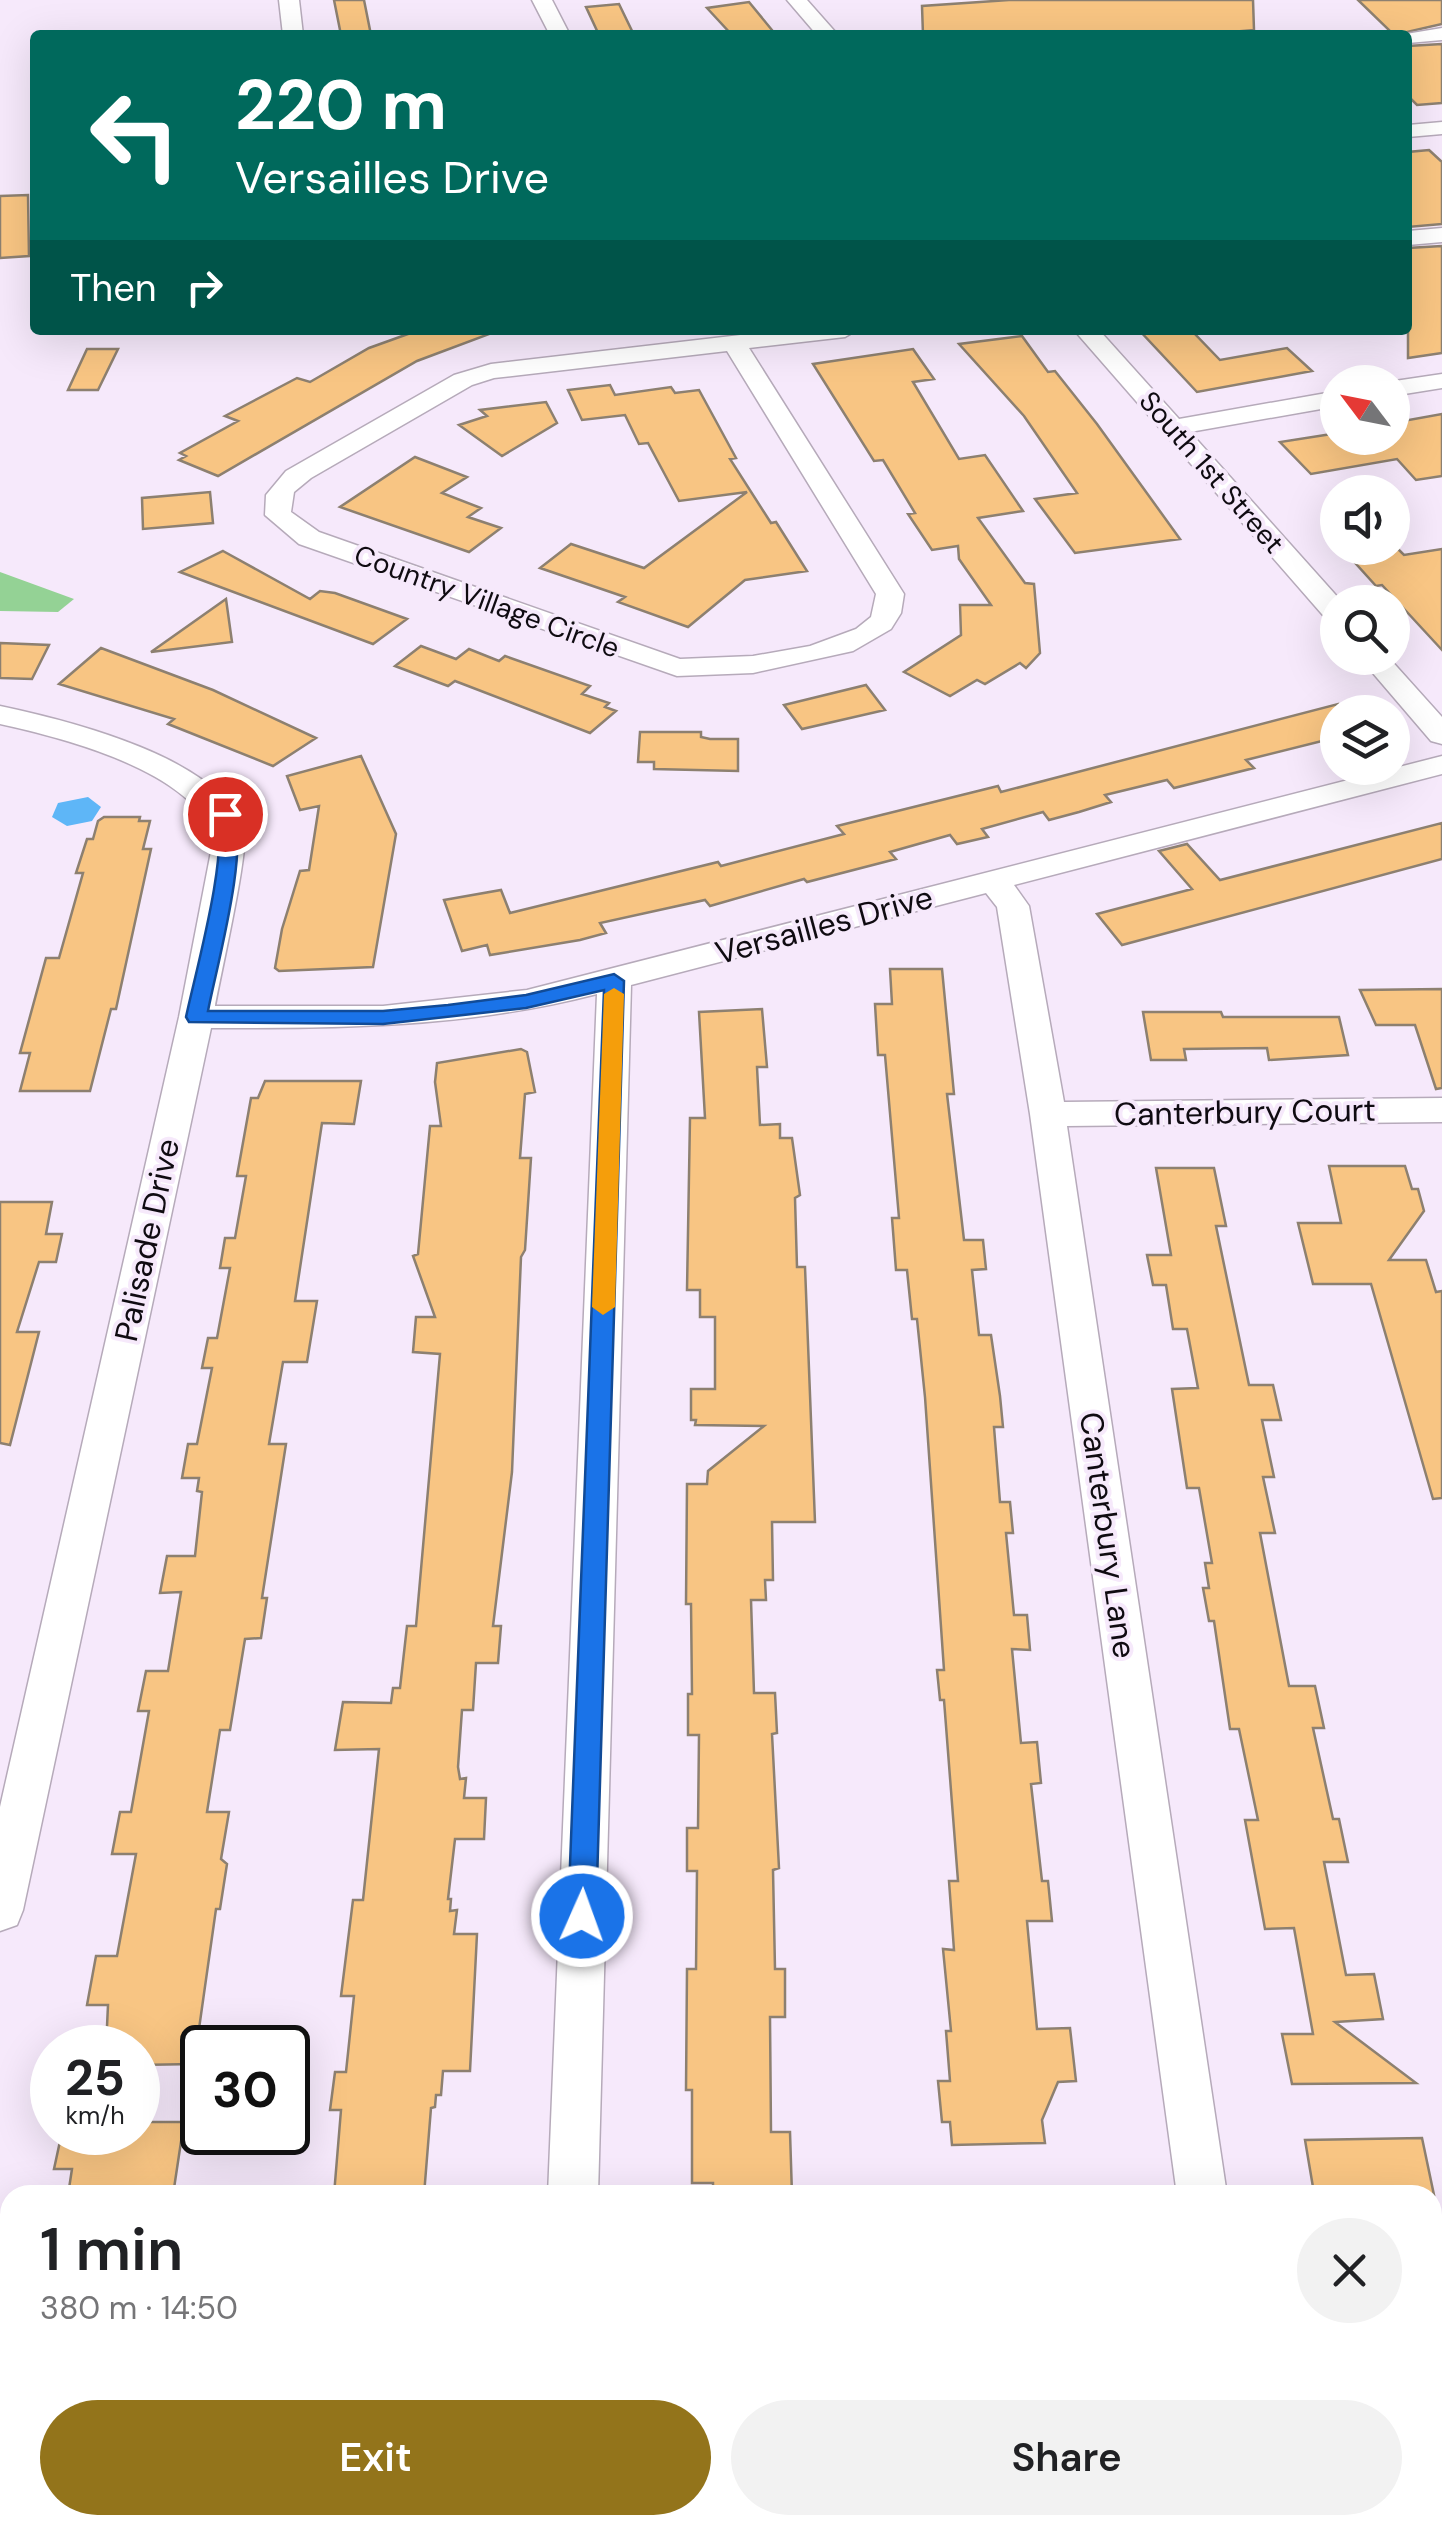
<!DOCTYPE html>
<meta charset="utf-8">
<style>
body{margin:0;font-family:"DM Sans",sans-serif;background:#f2f2f2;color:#202124;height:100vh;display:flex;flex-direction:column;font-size:38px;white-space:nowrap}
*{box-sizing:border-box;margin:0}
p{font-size:32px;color:#757577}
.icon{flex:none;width:55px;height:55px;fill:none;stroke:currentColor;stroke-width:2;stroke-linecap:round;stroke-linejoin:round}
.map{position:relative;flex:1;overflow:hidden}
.side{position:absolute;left:0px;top:2185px;width:1442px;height:350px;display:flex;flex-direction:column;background:#fff;border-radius:30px 30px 0 0;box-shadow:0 10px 40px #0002}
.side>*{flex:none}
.hud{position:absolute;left:30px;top:30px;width:1382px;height:305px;border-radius:10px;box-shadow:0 10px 40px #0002;background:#00695c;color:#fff;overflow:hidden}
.needle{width:65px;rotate:302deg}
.controls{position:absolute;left:1320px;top:365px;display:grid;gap:20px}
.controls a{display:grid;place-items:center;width:90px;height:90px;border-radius:50%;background:#fff;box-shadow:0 10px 40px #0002;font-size:50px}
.speed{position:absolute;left:30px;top:2025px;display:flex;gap:20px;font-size:50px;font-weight:700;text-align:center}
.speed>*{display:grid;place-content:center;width:130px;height:130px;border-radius:50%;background:#fff;box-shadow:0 10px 40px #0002;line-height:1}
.speed small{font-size:25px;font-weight:400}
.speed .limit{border:5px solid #111;border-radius:15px;background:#fff;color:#111}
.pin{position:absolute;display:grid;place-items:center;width:85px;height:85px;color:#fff;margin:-42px;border:5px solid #fff;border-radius:50%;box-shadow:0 2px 10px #0007}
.me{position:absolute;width:110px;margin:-55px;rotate:2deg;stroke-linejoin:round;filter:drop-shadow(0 0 8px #0008)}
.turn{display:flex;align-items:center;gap:35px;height:210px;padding:0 40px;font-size:45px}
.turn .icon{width:130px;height:130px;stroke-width:2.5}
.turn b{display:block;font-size:70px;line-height:85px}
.then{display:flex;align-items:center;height:95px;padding:0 40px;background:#0003;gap:20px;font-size:38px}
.round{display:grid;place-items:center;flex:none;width:105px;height:105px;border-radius:52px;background:#f2f2f2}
.headline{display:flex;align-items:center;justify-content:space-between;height:170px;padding:0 40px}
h1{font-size:60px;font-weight:600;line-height:75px}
.cta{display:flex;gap:20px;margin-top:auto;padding:20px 40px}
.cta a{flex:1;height:115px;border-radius:60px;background:#93741b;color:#fff;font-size:40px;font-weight:600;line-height:115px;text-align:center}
.cta a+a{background:#f2f2f2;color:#202124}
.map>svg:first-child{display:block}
</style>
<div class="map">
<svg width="1442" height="2535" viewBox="0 0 1442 2535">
<rect width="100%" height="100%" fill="#f6e9fb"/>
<!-- green -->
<path fill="#94d295" d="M 0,572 L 74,599 L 58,612 L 0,611 Z"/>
<!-- water -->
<path fill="#5eb6f7" d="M 88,797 L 101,807 L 92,821 L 67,826 L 52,817 L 58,803 Z"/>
<!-- building -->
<path fill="#f8c583" stroke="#8d8070" stroke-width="2.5" d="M 334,0 L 364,0 L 371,35 L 341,35 Z
M 1009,0 L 1253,0 L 1254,30 L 1197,35 L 923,35 L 922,6 Z
M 1358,0 L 1442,0 L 1442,24 L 1394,35 Z
M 749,2 L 776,35 L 732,35 L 707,8 Z
M 619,4 L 634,35 L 599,35 L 586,7 Z
M 1442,44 L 1442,103 L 1417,105 L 1408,96 L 1408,46 Z
M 1429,150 L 1442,162 L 1442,224 L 1408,227 L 1408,152 Z
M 28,195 L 29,256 L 0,258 L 0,196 Z
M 1442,246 L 1442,353 L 1408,358 L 1408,248 Z
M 419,330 L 492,330 L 492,333 L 417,361 L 218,476 L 179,460 L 186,456 L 180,453 L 238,421 L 225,416 L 297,378 L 310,382 L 369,348 Z
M 1139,330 L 1191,330 L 1220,360 L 1287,348 L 1312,371 L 1197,392 Z
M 1022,336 L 1048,372 L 1055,371 L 1097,424 L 1180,539 L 1075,553 L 1035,499 L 1077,493 L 1024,416 L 959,344 Z
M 87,349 L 118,349 L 98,390 L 68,390 Z
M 913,349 L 934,379 L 913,382 L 959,459 L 985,455 L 1023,511 L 978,518 L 1025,583 L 1034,584 L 1040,653 L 1026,668 L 1020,663 L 985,684 L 977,680 L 950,696 L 904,672 L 961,635 L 960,605 L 991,605 L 959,559 L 958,546 L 932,550 L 908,514 L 915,513 L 883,460 L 874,461 L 813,364 Z
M 610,385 L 615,395 L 671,387 L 675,393 L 699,390 L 736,458 L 730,459 L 771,523 L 776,522 L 807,571 L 745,580 L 688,627 L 618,602 L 625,597 L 540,568 L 571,544 L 644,568 L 747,492 L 679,501 L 648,443 L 639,444 L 625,415 L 582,420 L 568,390 Z
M 546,402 L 557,423 L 502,456 L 459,425 L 487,416 L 480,410 Z
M 1442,414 L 1442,476 L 1416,480 L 1397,459 L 1311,474 L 1280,442 L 1338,433 L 1338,438 L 1392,438 L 1392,423 Z
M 415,457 L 467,477 L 442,493 L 481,508 L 468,517 L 501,528 L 469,552 L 340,507 Z
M 210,492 L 213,523 L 143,529 L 142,498 Z
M 1397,548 L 1404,555 L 1442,549 L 1442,650 L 1382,585 L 1376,586 L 1349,556 Z
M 223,551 L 310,599 L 320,591 L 335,593 L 407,619 L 373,644 L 180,572 Z
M 226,599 L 232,642 L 151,652 Z
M 0,643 L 49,645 L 32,679 L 0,678 Z
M 421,646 L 456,659 L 469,649 L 499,661 L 505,656 L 590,686 L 582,694 L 609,703 L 605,707 L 616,711 L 590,733 L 455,681 L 448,686 L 395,666 Z
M 101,648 L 213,690 L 316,738 L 273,766 L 168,724 L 174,719 L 59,684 Z
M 866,685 L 885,710 L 802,729 L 784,705 Z
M 1338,704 L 1338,737 L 1246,760 L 1254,768 L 1174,788 L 1167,780 L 1105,795 L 1111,802 L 1079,812 L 1049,820 L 1043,812 L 982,829 L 988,837 L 957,844 L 950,835 L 890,852 L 896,859 L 807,882 L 804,879 L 710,906 L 705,900 L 600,923 L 606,933 L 580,940 L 490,955 L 487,945 L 462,951 L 444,900 L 501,890 L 510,913 L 718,862 L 721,866 L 844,834 L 837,826 L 998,786 L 1001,792 Z
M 640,732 L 701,732 L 701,737 L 710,739 L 738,739 L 738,771 L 654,769 L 654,762 L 638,762 Z
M 361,756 L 396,834 L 373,967 L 279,971 L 275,968 L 282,929 L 300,871 L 309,870 L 319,806 L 300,810 L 287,776 Z
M 104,817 L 140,817 L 139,821 L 150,821 L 143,849 L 151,849 L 116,1009 L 111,1009 L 90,1091 L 20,1091 L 30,1053 L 20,1053 L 46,958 L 59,958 L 83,873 L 76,873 L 87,839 L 93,839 L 98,821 Z
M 1442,823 L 1442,859 L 1122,945 L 1097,914 L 1192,889 L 1159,851 L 1187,844 L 1220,880 Z
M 890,969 L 942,969 L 954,1094 L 947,1094 L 964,1240 L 983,1240 L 986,1269 L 972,1270 L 979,1335 L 991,1335 L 1000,1396 L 1003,1427 L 994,1427 L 1000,1502 L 1010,1502 L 1013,1533 L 1006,1533 L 1014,1615 L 1027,1615 L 1030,1650 L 1012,1649 L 1021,1743 L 1037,1742 L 1041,1783 L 1031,1784 L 1042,1881 L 1048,1881 L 1052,1921 L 1027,1921 L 1037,2029 L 1070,2028 L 1076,2081 L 1058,2082 L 1042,2120 L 1045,2143 L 952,2145 L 950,2122 L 942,2122 L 938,2081 L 950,2081 L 946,2031 L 951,2031 L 943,1949 L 954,1950 L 949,1881 L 958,1881 L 944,1700 L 940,1700 L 937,1670 L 944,1670 L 925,1397 L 917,1319 L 912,1319 L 907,1270 L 896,1270 L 892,1218 L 899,1218 L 885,1055 L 878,1055 L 875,1004 L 892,1004 Z
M 1442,989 L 1442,1088 L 1436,1089 L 1415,1025 L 1376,1025 L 1360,990 Z
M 762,1009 L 767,1067 L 757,1067 L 760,1125 L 780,1124 L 780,1138 L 792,1138 L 800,1195 L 795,1198 L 797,1267 L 805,1267 L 815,1522 L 772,1522 L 773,1580 L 765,1580 L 766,1600 L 751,1600 L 754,1693 L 775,1693 L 777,1733 L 772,1734 L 779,1868 L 773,1870 L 775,1969 L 785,1969 L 785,2017 L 770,2017 L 771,2132 L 790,2132 L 792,2195 L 713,2195 L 713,2183 L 692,2183 L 692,2090 L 686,2090 L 687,1969 L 696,1969 L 697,1871 L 687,1871 L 687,1828 L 698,1828 L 699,1735 L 688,1735 L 688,1694 L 692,1694 L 691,1604 L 686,1604 L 687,1484 L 707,1484 L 708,1471 L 764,1426 L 695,1425 L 696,1420 L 691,1420 L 691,1389 L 715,1389 L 715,1317 L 700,1317 L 700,1290 L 687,1290 L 690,1118 L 705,1118 L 699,1012 Z
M 1143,1012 L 1221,1012 L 1223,1017 L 1339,1017 L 1348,1055 L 1269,1060 L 1267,1048 L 1184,1049 L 1186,1060 L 1151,1060 Z
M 521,1049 L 527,1052 L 535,1092 L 525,1094 L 520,1158 L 531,1158 L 525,1250 L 521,1257 L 512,1472 L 493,1626 L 501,1626 L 498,1663 L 476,1663 L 473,1710 L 462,1710 L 458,1767 L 460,1779 L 466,1778 L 464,1798 L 486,1798 L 484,1839 L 455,1839 L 448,1899 L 451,1899 L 450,1911 L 457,1910 L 454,1934 L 477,1934 L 470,2071 L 443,2071 L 441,2095 L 436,2095 L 435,2107 L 431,2108 L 424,2195 L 334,2195 L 341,2110 L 330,2110 L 335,2072 L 346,2072 L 354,1996 L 341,1996 L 353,1900 L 363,1900 L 379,1749 L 335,1750 L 343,1702 L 391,1703 L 393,1688 L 400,1688 L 407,1626 L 416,1626 L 440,1354 L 413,1352 L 416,1317 L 435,1317 L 413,1256 L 418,1254 L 430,1126 L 441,1126 L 435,1082 L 437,1063 Z
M 265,1081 L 361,1081 L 354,1124 L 322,1123 L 295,1301 L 317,1301 L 307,1362 L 283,1362 L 269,1444 L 286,1444 L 262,1598 L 267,1598 L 261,1638 L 245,1639 L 230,1730 L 220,1730 L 207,1812 L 229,1812 L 221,1859 L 227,1864 L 220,1909 L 216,1909 L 194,2064 L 138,2065 L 138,2048 L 106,2048 L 108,2005 L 87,2005 L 96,1956 L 117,1956 L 136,1854 L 112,1854 L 120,1812 L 131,1812 L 149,1711 L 138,1711 L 146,1671 L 168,1671 L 181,1592 L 160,1593 L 167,1556 L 195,1556 L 202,1492 L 197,1491 L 199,1478 L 182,1478 L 188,1444 L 197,1444 L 212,1368 L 202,1368 L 208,1338 L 217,1338 L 230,1268 L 220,1268 L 225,1238 L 235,1238 L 246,1176 L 237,1176 L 251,1098 L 258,1098 Z
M 1329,1166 L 1405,1166 L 1412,1189 L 1418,1189 L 1424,1211 L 1389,1260 L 1426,1260 L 1436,1292 L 1442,1291 L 1442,1498 L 1433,1499 L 1371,1284 L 1313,1284 L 1298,1223 L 1341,1223 Z
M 1156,1168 L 1214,1168 L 1226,1226 L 1216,1226 L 1249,1385 L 1273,1385 L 1281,1420 L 1262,1420 L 1274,1477 L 1263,1477 L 1275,1533 L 1260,1533 L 1289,1686 L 1315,1686 L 1324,1728 L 1313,1728 L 1333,1819 L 1339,1819 L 1348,1862 L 1324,1862 L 1346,1975 L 1374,1974 L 1383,2019 L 1335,2022 L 1416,2083 L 1292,2084 L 1282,2034 L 1313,2034 L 1294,1928 L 1265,1929 L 1245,1820 L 1258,1820 L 1239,1729 L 1230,1729 L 1214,1621 L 1209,1621 L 1203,1588 L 1209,1588 L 1205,1563 L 1212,1563 L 1199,1488 L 1187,1488 L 1172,1389 L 1198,1388 L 1187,1329 L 1173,1329 L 1166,1285 L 1153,1285 L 1147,1255 L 1171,1255 Z
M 0,1202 L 52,1202 L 46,1234 L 62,1234 L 56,1262 L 39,1262 L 17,1332 L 39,1332 L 10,1445 L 0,1443 Z
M 138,2122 L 184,2122 L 173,2195 L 68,2195 L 72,2169 L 54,2169 L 62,2132 L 138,2132 Z
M 1422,2138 L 1434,2195 L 1314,2193 L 1305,2140 Z"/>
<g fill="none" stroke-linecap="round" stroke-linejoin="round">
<defs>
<path id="minor" d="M 279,0 L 299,0 L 303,35 L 283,35 Z
M 532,0 L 552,0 L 570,35 L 550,35 Z
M 787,0 L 807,0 L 838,35 L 817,35 Z
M 1442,28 L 1442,40 L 1408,43 L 1408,35 L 1400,35 Z
M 1442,122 L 1442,134 L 1408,137 L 1408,125 Z
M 1442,228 L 1442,242 L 1408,245 L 1408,231 Z
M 783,330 L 857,330 L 845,337 L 749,348 L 904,594 L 901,613 L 891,629 L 853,651 L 753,673 L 677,676 L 299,544 L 265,515 L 266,495 L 286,471 L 454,375 L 491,364 ZM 727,351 L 876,594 L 871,617 L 856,629 L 810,646 L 753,656 L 680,659 L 319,532 L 291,512 L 294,492 L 311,478 L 472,385 L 494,378 Z
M 1074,330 L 1099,330 L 1179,419 L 1338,391 L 1338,406 L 1190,432 L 1342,602 L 1338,602 L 1338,623 L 1328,621 Z
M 1442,374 L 1442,388 L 1392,396 L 1392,382 L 1388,382 Z
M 1360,658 L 1389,658 L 1442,717 L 1442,744 L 1431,741 Z
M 0,706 C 66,720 224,758 244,832 C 249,851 220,977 215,1006 L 383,1006 L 527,990 L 1442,756 L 1442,774 L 1014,885 L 1029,906 L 1064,1102 L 1442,1098 L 1442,1122 L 1067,1126 L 1227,2195 L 1177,2195 L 1030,1114 L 997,907 L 986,893 L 631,985 L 598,2195 L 548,2195 L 597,994 C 465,1028 345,1028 211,1028 L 23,1910 L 17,1925 L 0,1931 L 0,1807 L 179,1017 L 214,836 C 189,770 64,738 0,724 Z
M 533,2525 L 589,2525 L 589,2535 L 533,2535 Z
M 1221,2525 L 1277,2525 L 1279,2535 L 1223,2535 Z"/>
</defs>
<!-- minor casing -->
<use href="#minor" stroke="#b6aaba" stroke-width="3"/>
<!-- minor -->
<use href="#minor" fill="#fff" fill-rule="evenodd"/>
</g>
<!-- route -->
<path fill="#1a73e8" stroke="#114b97" stroke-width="2.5" d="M 225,808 L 232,810 C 251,843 216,969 208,1011 L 383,1011 L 448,1005 L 526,995 L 614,974 L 624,981 L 596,1916 L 592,1925 L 582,1929 L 572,1925 L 568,1916 L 604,990 L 526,1008 L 383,1024 L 189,1022 L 186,1017 C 195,974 230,850 216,814 Z"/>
<!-- slow -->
<path fill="#f59e0b" d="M 614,988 L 624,994 L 615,1307 L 603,1315 L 592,1307 L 604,994 Z"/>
<g text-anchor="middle" stroke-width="8" stroke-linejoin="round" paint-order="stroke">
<!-- far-street labels -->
<g font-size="28" fill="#0f0b11" stroke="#f6e9fb">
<text transform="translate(1212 472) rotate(49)" y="10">South 1st Street</text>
<text transform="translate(487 601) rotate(20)" y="10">Country Village Circle</text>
</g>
<!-- street labels -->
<g font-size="32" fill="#0f0b11" stroke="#f6e9fb">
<text transform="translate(824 925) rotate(-15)" y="11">Versailles Drive</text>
<text transform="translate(1245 1112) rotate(-1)" y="11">Canterbury Court</text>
<text transform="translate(147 1240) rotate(-78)" y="11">Palisade Drive</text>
<text transform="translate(1108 1535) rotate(82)" y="11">Canterbury Lane</text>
</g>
</g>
</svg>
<div class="controls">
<a><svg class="needle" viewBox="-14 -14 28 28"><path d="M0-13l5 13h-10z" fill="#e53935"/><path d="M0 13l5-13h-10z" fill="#757577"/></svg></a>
<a><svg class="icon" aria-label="sound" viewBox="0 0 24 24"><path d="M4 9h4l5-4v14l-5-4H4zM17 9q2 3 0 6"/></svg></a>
<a><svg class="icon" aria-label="search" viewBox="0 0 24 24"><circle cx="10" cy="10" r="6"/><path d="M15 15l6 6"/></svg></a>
<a><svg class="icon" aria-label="layers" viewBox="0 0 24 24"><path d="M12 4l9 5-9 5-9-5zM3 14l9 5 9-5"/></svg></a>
</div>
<div class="speed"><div>25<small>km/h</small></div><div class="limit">30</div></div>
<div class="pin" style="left:225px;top:814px;background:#d93025"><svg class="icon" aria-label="arrive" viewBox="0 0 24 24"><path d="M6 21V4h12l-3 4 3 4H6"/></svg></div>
<svg class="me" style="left:582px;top:1916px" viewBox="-20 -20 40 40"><circle r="17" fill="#1a73e8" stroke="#fff" stroke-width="3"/><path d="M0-11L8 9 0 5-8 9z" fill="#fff"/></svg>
<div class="hud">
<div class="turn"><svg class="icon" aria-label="left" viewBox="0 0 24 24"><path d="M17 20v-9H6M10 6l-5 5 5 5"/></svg><div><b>220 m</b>Versailles Drive</div></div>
<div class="then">Then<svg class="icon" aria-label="right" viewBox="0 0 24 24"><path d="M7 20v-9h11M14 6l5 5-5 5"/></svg></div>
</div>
<section class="side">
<div class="headline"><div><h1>1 min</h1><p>380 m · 14:50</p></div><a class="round"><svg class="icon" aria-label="close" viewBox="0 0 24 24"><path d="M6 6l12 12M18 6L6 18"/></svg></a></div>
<div class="cta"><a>Exit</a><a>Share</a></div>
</section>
</div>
